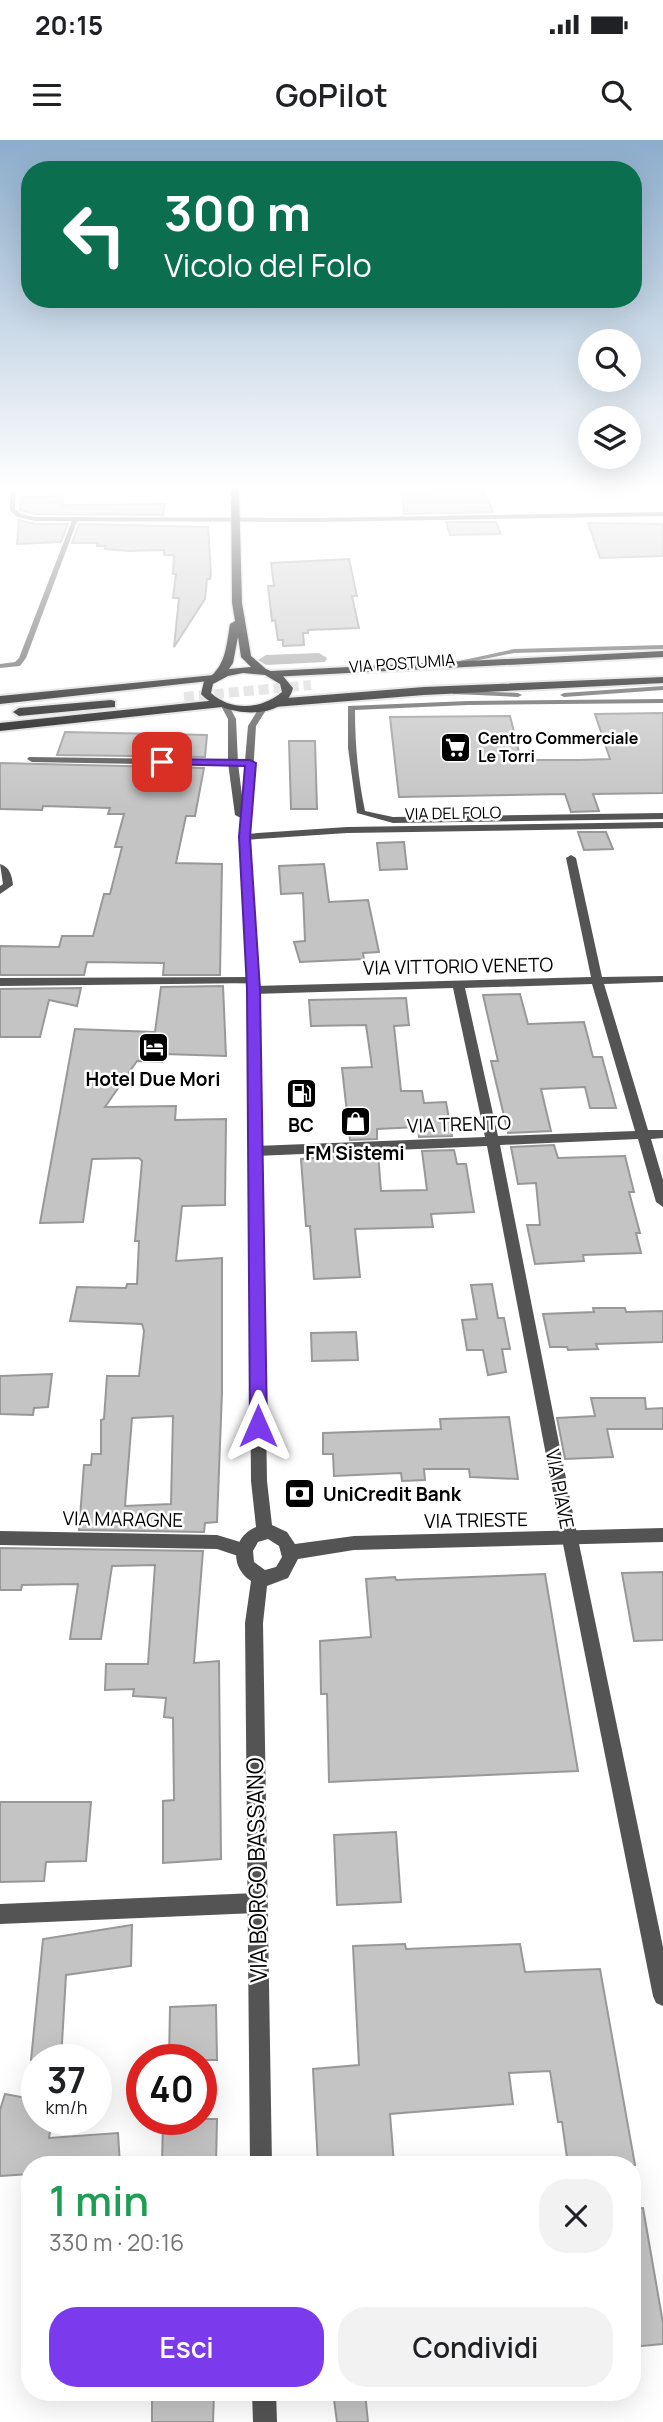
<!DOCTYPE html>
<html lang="it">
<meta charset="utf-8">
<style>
body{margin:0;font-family:Manrope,sans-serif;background:#f2f2f2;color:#202124;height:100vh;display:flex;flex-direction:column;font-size:26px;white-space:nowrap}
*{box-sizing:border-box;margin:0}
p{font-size:23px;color:#757577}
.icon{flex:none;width:38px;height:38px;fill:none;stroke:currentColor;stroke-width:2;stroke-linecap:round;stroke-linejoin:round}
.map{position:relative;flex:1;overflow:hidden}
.drawer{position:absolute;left:21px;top:2016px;width:620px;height:245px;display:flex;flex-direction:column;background:#fff;border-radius:28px;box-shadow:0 7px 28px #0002}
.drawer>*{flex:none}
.guide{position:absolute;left:21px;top:21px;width:621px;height:147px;border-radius:28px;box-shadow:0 7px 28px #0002;background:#0b6e4f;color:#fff;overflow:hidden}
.controls{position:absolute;left:578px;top:189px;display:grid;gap:14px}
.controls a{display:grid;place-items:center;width:63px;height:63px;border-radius:50%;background:#fff;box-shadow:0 7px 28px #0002;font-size:35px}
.speed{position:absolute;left:21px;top:1904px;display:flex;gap:14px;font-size:35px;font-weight:700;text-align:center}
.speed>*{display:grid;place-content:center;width:91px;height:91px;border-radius:50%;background:#fff;box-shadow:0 7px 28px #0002;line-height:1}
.speed small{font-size:18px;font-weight:400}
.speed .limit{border:10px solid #d22;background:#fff;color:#111}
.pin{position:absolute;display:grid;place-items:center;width:60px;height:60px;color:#fff;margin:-30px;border-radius:14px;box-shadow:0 4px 10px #0006}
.me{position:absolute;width:77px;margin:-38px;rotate:0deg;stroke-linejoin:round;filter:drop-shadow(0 0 5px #0008)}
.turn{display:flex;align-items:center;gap:24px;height:147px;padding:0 28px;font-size:32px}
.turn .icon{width:91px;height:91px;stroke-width:2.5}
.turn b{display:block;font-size:49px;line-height:60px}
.round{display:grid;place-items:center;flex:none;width:74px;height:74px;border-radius:28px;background:#f2f2f2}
.summary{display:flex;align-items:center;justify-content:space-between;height:119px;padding:0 28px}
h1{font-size:42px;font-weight:600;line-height:52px;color:#1e9e55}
.primary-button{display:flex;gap:14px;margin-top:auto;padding:14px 28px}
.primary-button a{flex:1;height:80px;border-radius:28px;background:#7c3aed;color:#fff;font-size:28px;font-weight:600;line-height:80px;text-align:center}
.primary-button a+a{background:#f2f2f2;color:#202124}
.status{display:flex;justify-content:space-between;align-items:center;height:49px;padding:0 35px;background:#fff;direction:ltr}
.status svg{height:19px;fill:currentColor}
header{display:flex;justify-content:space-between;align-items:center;height:91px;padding:0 28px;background:#fff;font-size:32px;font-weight:600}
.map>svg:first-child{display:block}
</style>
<div class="status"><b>20:15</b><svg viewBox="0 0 49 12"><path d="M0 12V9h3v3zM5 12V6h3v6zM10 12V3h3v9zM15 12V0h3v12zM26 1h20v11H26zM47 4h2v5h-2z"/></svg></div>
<header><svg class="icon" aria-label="menu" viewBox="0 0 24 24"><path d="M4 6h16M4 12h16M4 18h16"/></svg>GoPilot<svg class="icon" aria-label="search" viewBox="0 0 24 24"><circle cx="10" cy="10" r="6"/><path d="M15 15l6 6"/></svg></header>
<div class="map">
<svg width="663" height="2282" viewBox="0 0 663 2282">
<rect width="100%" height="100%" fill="#fff"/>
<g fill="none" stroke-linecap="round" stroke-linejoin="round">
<!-- canal -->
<path fill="#a2a2a2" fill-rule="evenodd" d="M 319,513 L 327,518 L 325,522 L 266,525 L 258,520 L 266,515 Z"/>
</g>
<!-- building -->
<path fill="#c4c4c4" stroke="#989898" stroke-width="2" fill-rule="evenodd" d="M 443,349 L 483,349 L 493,372 L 404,374 L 402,351 Z
M 63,356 L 62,365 L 165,364 L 163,375 L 35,374 L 20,370 L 22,357 Z
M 19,380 L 35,384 L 68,384 L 61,402 L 17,404 Z
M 446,382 L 496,382 L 501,394 L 450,395 Z
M 588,383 L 663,384 L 663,416 L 600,418 Z
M 79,384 L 208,387 L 211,433 L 210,439 L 207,439 L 205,459 L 174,507 L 179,458 L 173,458 L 176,434 L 173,434 L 174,415 L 164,415 L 164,410 L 129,411 L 105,409 L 106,406 L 97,406 L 98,403 L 72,403 Z
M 349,419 L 357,456 L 352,456 L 359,488 L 308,490 L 308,493 L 303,493 L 304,505 L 283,506 L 283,500 L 278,500 L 275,480 L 272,481 L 268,446 L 274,446 L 271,423 Z
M 663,573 L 663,653 L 593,654 L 599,671 L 571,672 L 565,654 L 399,657 L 390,577 L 510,576 L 521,620 L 579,620 L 610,619 L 595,574 Z
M 65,592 L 207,595 L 205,617 L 57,615 Z
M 289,601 L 315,601 L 317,669 L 291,669 Z
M 0,623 L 204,628 L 195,676 L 186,676 L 176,723 L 222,724 L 220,835 L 163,835 L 164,823 L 87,822 L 84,835 L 0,835 L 0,806 L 59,807 L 62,796 L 93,796 L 104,754 L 110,754 L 122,707 L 115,707 L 124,674 L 108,674 L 110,668 L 43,666 L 42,670 L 0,669 Z
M 578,692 L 606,692 L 613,709 L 584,710 Z
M 404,702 L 407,729 L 380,730 L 377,703 Z
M 324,724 L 329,762 L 368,760 L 379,812 L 363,813 L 364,819 L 300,822 L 294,802 L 305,801 L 303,753 L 281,754 L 279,726 Z
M 223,846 L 226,916 L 164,914 L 162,922 L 137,921 L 105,967 L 176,966 L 175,980 L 226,979 L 225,1065 L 182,1066 L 176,1121 L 222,1118 L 222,1252 L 217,1382 L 205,1383 L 204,1392 L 79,1390 L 84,1325 L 91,1325 L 92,1314 L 101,1314 L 101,1280 L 104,1279 L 107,1236 L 139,1236 L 144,1191 L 142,1184 L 70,1181 L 77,1147 L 126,1148 L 127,1144 L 137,1144 L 139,1101 L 135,1101 L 142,1021 L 139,1018 L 92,1019 L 83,1082 L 40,1083 L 75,889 L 155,892 L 161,847 ZM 173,1276 L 171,1364 L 125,1366 L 132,1278 Z
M 81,848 L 77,866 L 49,860 L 40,897 L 0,897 L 0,849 Z
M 520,854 L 528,884 L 584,882 L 593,917 L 602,917 L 616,968 L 590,968 L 585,947 L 541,949 L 551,991 L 508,993 L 491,921 L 498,921 L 483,855 Z
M 406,858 L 409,885 L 394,886 L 401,951 L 422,951 L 424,963 L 446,962 L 452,996 L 419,997 L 418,987 L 377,989 L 377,999 L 350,1000 L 342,928 L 372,927 L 366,885 L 311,886 L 309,860 Z
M 554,1005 L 558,1018 L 625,1016 L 634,1052 L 629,1052 L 640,1093 L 636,1093 L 641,1113 L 583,1115 L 584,1121 L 535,1124 L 527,1085 L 540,1085 L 536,1043 L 518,1044 L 511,1007 Z
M 454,1010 L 457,1024 L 466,1024 L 474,1072 L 431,1074 L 433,1087 L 355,1089 L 360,1137 L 314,1139 L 310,1086 L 306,1086 L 301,1019 L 378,1013 L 381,1051 L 427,1050 L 422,1011 Z
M 492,1144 L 498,1178 L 504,1178 L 510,1209 L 502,1209 L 506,1232 L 488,1235 L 483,1210 L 467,1210 L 462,1180 L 477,1179 L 471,1145 Z
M 593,1168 L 625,1168 L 626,1172 L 663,1171 L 663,1202 L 596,1204 L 598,1209 L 568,1210 L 567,1207 L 550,1207 L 543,1174 L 594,1172 Z
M 356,1192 L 358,1220 L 312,1221 L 311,1193 Z
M 52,1234 L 48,1267 L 34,1268 L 33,1275 L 0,1274 L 0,1236 Z
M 591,1258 L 645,1258 L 646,1269 L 663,1268 L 663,1289 L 607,1289 L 613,1317 L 565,1319 L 557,1278 L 595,1276 Z
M 509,1277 L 518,1339 L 470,1337 L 469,1329 L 424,1329 L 425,1340 L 402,1341 L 401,1333 L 334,1336 L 333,1314 L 323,1314 L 323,1293 L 441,1289 L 440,1279 Z
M 0,1408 L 203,1411 L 194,1523 L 219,1521 L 221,1719 L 163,1723 L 163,1661 L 174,1660 L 173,1578 L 164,1577 L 166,1558 L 133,1556 L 134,1549 L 105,1550 L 106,1524 L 148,1524 L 155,1425 L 112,1426 L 101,1499 L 70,1499 L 78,1444 L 22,1445 L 21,1450 L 0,1450 Z
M 663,1432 L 663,1500 L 634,1501 L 622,1433 Z
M 545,1434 L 578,1631 L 329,1642 L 327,1554 L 321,1554 L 320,1501 L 371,1497 L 366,1439 L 395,1437 L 396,1440 Z
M 0,1662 L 91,1662 L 86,1721 L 46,1722 L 44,1741 L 0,1742 Z
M 396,1692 L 401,1762 L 337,1765 L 334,1695 Z
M 132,1785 L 131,1826 L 66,1835 L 61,1920 L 31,1920 L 43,1799 Z
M 405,1804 L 406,1809 L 520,1804 L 525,1832 L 600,1829 L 635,2025 L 568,2025 L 562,1982 L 558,1982 L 550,1931 L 509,1933 L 513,1964 L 390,1974 L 394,2024 L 318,2025 L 313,1929 L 359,1925 L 353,1806 Z
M 216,1865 L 217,1920 L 169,1920 L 170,1867 Z
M 5,1954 L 37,1960 L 37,1979 L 52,1979 L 49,1998 L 118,1993 L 120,2025 L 30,2025 L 30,2034 L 0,2036 L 0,1970 Z
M 163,1979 L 217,1979 L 216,2025 L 162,2025 Z
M 643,2068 L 663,2183 L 663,2204 L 632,2207 L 632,2069 Z
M 152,2252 L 214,2252 L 213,2282 L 152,2282 Z
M 333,2252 L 365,2252 L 368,2282 L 337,2282 Z"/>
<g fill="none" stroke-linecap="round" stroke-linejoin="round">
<!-- trunk-tunnel -->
<path stroke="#d9d9d9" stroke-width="10" stroke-dasharray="10 5" stroke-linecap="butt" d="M 184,557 L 311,545"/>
<defs>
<path id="primary" d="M 231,349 L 239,349 L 242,463 L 251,516 L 266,529 L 283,536 L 293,548 C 285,583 220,576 201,554 L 204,541 C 226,528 226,507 230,484 L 235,481 L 232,463 ZM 238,497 L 241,517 L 251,527 L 229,529 L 233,523 ZM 243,533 L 265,535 L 280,544 L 282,552 C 262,569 232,572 211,553 L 213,544 L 228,536 Z"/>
<path id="trunk" d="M 663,511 L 663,517 L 271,537 L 265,534 L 271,531 Z
M 214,535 L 220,538 L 218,540 L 0,564 L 0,556 Z
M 663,537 L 663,543 L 424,555 L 274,567 L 268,563 L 274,559 L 424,547 Z
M 111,560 L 115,561 L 115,567 L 19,576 L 13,572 L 19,568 Z
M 218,560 L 222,561 L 222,567 L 0,591 L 0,583 Z"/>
</defs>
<!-- primary casing -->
<use href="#primary" stroke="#dbdbdb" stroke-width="3"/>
<!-- trunk casing -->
<use href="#trunk" stroke="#dbdbdb" stroke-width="4"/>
<!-- service -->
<path fill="#545454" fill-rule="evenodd" d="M 73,378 L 78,379 L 26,518 L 20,526 L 0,528 L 0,524 L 15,522 L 19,518 Z
M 663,505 L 663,509 L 514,513 L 454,525 L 450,523 L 514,509 Z
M 663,546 L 663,550 L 564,557 L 560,555 L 564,553 Z
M 453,550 L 518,553 L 522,555 L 518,557 L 456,554 L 453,554 Z
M 663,559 L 663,563 L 468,565 L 355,570 C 355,604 358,638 365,671 L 393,677 L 663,673 L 663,679 L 393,683 L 357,673 L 348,608 L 348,566 L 468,561 Z"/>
<!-- minor -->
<path fill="#545454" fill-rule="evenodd" d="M 10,349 L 16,349 L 15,369 L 21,374 L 35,377 L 316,378 L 663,372 L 663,376 L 316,382 L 35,381 L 17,377 L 10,370 Z
M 29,617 L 250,620 L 255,623 L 250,626 L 32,622 L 27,619 Z
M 663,682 L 663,688 L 347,693 L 244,700 L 239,697 L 244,694 L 347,687 Z
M 571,715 L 576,718 L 602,837 L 663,836 L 663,842 L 604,844 L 648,990 L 663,990 L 663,998 L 651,999 L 663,1040 L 663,1067 L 656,1062 L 638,999 L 500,1005 L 578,1399 L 663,1807 L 663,1866 L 656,1863 L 653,1856 L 562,1399 L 487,1006 L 256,1016 L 250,1011 L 256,1006 L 485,997 L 453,848 L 253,854 L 247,850 L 253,846 L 591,837 L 566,718 ZM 592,844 L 635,991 L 498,996 L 465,848 Z
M 0,724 C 10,727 12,736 13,745 L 0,754 L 0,746 L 3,744 Z
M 253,837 L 259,841 L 257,843 L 0,846 L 0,838 Z
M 0,1391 L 217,1395 L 250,1405 L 252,1410 L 250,1415 L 244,1418 L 217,1409 L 0,1405 Z
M 258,1753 L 265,1756 L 268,1763 L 265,1770 L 258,1773 L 0,1784 L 0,1764 Z"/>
<!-- tertiary -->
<path fill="#545454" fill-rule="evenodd" d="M 225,563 L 228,564 L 236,579 L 238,623 L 242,656 L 248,586 L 261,565 L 268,567 L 256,586 L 249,697 L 259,850 L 267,1341 L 272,1385 L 287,1392 L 295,1404 L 354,1396 L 663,1388 L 663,1402 L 354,1410 L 298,1419 L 288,1438 L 267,1446 L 263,1483 L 272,2025 L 250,2025 L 245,1483 L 251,1441 C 229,1427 232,1397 256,1387 L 251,1341 L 247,850 L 239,697 L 241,678 L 235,675 L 228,623 L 228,579 L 221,566 ZM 268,1399 L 279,1406 L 282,1417 L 276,1427 L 265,1430 L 254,1422 L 253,1411 L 258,1402 Z
M 252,2252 L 276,2252 L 277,2282 L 253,2282 Z"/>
<!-- primary -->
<use href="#primary" fill="#000" fill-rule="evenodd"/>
<!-- trunk -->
<use href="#trunk" fill="#000" fill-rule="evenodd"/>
</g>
<!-- sky -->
<linearGradient id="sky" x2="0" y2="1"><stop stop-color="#8cadcc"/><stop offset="0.52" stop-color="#fff"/><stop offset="1" stop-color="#fff" stop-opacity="0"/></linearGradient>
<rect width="663" height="669" fill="url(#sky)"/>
<!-- route -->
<path fill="#7c3aed" stroke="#51269a" stroke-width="2" d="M 162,619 L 250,620 L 256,623 L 250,697 L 260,849 L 267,1286 L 265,1292 L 258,1294 L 252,1292 L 250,1286 L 247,849 L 239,697 L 245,626 L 158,624 L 156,622 Z"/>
<!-- icons -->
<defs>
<symbol id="supermarket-square" viewBox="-11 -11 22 22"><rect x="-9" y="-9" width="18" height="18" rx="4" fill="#000" stroke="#fff"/><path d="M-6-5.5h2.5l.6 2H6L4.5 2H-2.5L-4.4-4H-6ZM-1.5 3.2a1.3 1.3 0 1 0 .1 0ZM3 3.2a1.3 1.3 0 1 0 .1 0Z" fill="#fff"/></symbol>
<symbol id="hotel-square" viewBox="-11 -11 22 22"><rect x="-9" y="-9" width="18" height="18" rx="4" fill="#000" stroke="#fff"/><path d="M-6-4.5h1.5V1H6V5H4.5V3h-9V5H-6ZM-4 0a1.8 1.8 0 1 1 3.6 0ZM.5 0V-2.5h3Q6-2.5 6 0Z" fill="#fff"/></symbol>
<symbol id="fuel-square" viewBox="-11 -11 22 22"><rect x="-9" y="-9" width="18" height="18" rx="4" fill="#000" stroke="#fff"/><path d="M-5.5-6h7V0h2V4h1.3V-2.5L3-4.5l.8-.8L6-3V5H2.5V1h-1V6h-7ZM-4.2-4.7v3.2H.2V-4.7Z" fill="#fff"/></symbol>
<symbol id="shop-square" viewBox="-11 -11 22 22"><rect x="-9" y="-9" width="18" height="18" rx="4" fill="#000" stroke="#fff"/><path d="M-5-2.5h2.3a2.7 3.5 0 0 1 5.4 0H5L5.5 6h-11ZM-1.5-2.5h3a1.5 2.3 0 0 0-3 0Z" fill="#fff"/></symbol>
<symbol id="bank-square" viewBox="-11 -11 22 22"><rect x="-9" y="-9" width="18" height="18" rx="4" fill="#000" stroke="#fff"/><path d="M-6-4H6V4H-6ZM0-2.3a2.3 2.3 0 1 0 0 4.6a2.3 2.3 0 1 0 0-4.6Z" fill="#fff"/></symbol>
</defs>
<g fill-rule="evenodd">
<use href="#supermarket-square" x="438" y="590" width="35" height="35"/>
<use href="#hotel-square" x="136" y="890" width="35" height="35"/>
<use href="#fuel-square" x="284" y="936" width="35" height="35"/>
<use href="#shop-square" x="338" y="964" width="35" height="35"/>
<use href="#bank-square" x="282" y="1336" width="35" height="35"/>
</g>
<g text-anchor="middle" stroke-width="5" stroke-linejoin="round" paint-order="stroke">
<!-- far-street labels -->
<g font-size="16" fill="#000" stroke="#fff">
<text transform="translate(402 523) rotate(-4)" y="6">VIA POSTUMIA</text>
<text transform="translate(453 673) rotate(-1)" y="6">VIA DEL FOLO</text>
</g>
<!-- far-poi labels -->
<g font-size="16" font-weight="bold" fill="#000" stroke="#fff" text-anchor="start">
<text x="478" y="604">Centro Commerciale<tspan x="478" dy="18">Le Torri</tspan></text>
</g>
<!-- street labels -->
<g font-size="19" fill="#000" stroke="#fff">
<text transform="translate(458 826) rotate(-1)" y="7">VIA VITTORIO VENETO</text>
<text transform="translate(459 984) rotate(-2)" y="7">VIA TRENTO</text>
<text transform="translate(560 1349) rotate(79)" y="7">VIA PIAVE</text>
<text transform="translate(123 1379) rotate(1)" y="7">VIA MARAGNE</text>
<text transform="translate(476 1380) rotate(-1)" y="7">VIA TRIESTE</text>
</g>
<!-- poi labels -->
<g font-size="19" font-weight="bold" fill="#000" stroke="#fff">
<text x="153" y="946">Hotel Due Mori</text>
<text x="301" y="992">BC</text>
<text x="355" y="1020">FM Sistemi</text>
<text x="323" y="1361" text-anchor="start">UniCredit Bank</text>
</g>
<!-- near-street labels -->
<g font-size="23" fill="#000" stroke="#fff">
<text transform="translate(257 1730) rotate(-91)" y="8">VIA BORGO BASSANO</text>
</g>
</g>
</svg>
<div class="controls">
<a><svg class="icon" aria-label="search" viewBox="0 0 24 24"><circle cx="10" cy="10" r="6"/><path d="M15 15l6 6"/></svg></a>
<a><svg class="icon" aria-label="layers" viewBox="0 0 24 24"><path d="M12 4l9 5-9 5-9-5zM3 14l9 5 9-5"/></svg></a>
</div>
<div class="speed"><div>37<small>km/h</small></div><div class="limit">40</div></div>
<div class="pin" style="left:162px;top:622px;background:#d93025"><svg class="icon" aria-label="arrive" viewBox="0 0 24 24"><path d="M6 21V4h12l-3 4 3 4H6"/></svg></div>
<svg class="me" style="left:258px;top:1286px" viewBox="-20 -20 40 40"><path d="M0-17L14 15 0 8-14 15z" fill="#7c3aed" stroke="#fff" stroke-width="4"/></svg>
<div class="guide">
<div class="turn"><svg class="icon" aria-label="left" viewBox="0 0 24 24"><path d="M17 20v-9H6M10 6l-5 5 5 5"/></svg><div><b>300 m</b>Vicolo del Folo</div></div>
</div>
<section class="drawer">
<div class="summary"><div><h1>1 min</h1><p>330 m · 20:16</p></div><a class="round"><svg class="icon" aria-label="close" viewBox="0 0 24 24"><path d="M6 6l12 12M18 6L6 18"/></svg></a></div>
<div class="primary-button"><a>Esci</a><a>Condividi</a></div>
</section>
</div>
